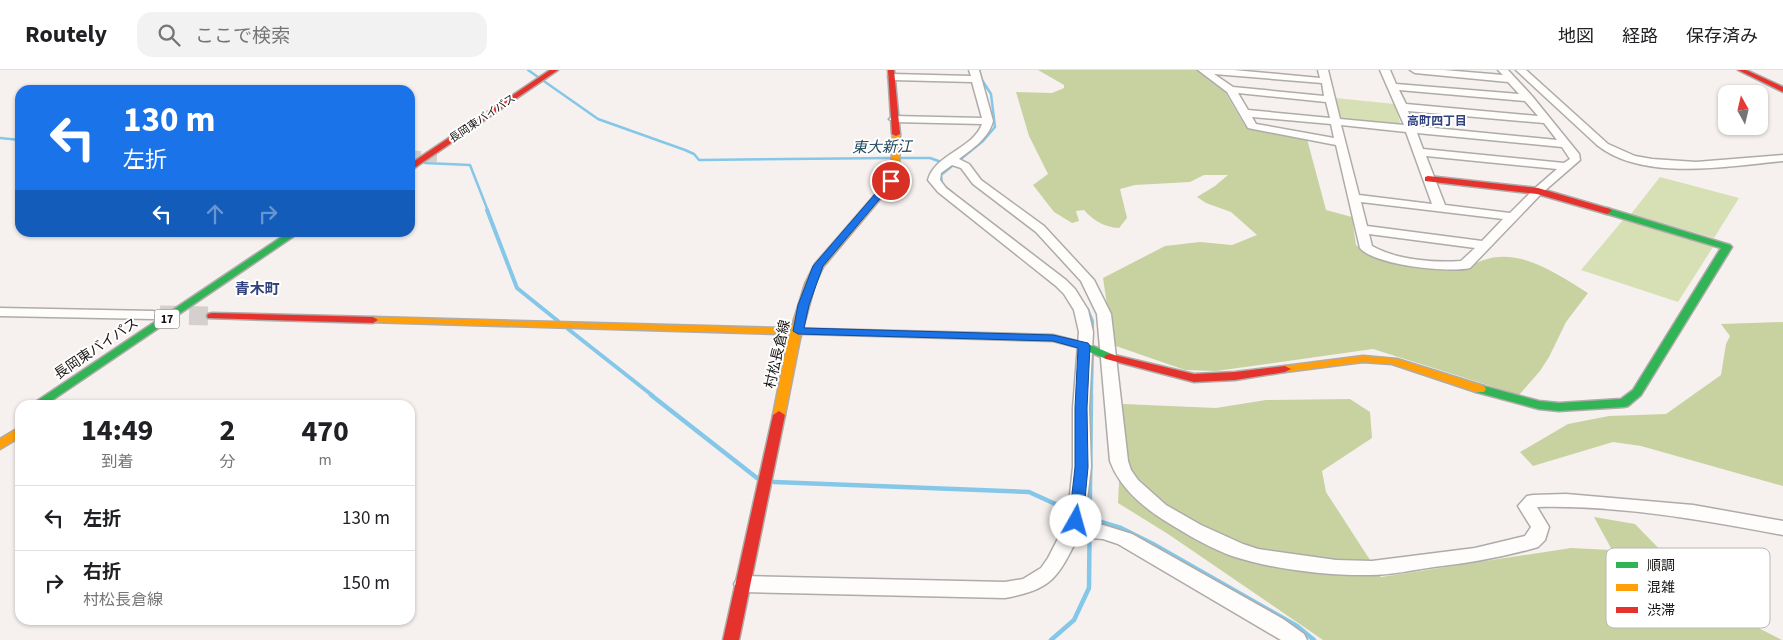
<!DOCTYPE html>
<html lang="ja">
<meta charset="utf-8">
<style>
body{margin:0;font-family:"Source Sans 3","Noto Sans JP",sans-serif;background:#f2f2f2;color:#202124;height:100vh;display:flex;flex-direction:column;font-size:19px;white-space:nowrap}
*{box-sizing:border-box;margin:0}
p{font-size:16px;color:#757577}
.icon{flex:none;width:28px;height:28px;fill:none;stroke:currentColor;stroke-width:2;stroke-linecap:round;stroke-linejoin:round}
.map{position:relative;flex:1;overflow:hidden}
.sheet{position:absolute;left:15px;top:330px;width:400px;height:225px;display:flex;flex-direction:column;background:#fff;border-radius:15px;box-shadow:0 1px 4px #0004}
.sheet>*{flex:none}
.guide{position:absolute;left:15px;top:15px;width:400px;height:152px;border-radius:15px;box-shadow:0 1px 4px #0004;background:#1a73e8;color:#fff;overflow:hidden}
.needle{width:32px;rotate:352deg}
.tools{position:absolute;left:1718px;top:15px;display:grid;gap:10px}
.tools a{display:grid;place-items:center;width:50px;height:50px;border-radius:10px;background:#fff;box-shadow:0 1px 4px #0004;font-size:25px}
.pin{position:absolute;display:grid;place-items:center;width:42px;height:42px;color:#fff;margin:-21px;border:2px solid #fff;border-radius:50%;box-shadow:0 1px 5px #0007}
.me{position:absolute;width:55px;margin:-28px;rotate:7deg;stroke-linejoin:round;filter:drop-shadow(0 0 4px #0008)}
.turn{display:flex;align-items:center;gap:18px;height:105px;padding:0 25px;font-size:22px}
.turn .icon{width:65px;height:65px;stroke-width:2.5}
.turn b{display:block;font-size:35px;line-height:42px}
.lanes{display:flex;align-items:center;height:48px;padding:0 25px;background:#0003;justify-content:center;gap:25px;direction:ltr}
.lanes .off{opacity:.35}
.eta{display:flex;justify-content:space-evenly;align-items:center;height:85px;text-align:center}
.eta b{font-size:30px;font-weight:700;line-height:35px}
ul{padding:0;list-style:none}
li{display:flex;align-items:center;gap:15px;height:65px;padding:0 25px;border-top:1px solid #e0e0e0}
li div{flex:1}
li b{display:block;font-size:19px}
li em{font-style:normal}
header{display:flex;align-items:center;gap:30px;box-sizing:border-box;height:70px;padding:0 25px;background:#fff;border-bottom:1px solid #e0e0e0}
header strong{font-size:24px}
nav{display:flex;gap:28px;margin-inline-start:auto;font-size:18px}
.search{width:350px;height:45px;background:#f2f2f2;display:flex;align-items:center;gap:12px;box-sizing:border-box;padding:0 18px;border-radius:15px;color:#757577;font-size:19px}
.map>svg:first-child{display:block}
</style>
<header>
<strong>Routely</strong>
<div class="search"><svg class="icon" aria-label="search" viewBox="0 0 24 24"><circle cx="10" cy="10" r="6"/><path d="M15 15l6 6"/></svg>ここで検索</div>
<nav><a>地図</a><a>経路</a><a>保存済み</a></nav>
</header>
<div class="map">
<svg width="1783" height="570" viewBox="0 0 1783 570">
<rect width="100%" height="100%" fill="#f6f1ee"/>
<!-- green -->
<path fill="#d7e0b4" d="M 1335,28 L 1395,34 L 1401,56 L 1341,50 Z
M 1660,107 L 1739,128 L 1714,168 L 1631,144 Z
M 1623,150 L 1713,177 L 1678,232 L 1581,200 Z"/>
<!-- forest -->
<path fill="#c8d2a1" d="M 1038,0 L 1198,0 L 1225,22 L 1245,56 L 1251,59 L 1307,69 L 1326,140 L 1352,147 L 1356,175 L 1368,184 L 1382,188 L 1470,197 C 1510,170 1554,202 1588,223 L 1566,252 L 1549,287 L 1540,301 L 1519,325 L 1373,279 L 1216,301 L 1185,300 L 1113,275 L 1103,208 L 1165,176 L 1200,172 L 1232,175 L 1257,165 L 1231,142 L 1206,133 L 1197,127 L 1215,116 L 1228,105 L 1204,105 L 1190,112 L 1135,115 L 1120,119 L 1127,148 L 1119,158 C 1104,157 1094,151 1084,140 L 1076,141 L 1079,151 L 1072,153 L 1054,142 L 1033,115 L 1048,104 L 1029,66 L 1016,22 L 1052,23 L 1064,18 L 1064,15 Z
M 1783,252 L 1783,416 L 1641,376 L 1613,372 L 1533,396 L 1520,382 L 1568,354 L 1609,346 L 1666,344 L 1721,305 L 1726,274 L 1730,266 L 1721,254 Z
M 1350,329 L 1370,342 L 1372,368 L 1322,401 L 1326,422 L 1381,507 L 1571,478 L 1612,480 L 1594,447 L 1635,454 L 1714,535 L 1782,570 L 1323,570 L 1168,464 L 1118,433 L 1123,334 L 1216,338 L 1266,330 Z"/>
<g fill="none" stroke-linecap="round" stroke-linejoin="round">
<!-- stream-far2 -->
<path stroke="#84c7e8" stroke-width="2.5" d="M 528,0 L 598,49 L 685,80 L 694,84 L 699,90 L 893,88
M 0,68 L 20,70
M 900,88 L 930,88 L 944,93
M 425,93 L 470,95 L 488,141
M 954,124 L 942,114 L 941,105 L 983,71 L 995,57 L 991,24 L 982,10 L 979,0"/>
<!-- stream-far1 -->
<path stroke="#84c7e8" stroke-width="4" d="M 487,140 L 517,218 L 558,251
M 1087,239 L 1092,251 L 1092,261
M 568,259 L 653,326
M 1091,326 L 1092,285"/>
<!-- stream -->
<path stroke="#84c7e8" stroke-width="4.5" d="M 651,325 L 757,408
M 774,412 L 1029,422 L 1073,442
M 1081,446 L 1121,458 L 1153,474 L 1297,556 L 1314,570
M 1051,570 L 1074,550 L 1089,518 L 1091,325"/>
<!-- street-tunnel -->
<path stroke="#d5d0cd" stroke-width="11" stroke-dasharray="11 5" stroke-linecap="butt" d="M 410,86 L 439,87"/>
<!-- secondary-tunnel -->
<path stroke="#d5d0cd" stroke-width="19" stroke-dasharray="19 10" stroke-linecap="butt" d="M 160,245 L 212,246"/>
<defs>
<path id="street" d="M 969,0 L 979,0 L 993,51 C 989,68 972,79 959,89 L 969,94 L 981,110 L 1044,156 L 1094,210 L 1111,244 L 1128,391 L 1131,400 L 1138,410 L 1166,435 L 1201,455 L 1243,474 L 1258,479 L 1336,490 L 1372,491 L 1475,478 L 1525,466 L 1531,457 L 1518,436 L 1527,426 L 1533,425 L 1566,424 L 1693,435 L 1783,451 L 1783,465 C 1703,450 1619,435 1537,437 L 1549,457 L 1545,470 L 1538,477 C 1504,487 1469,493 1434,497 C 1413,500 1391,505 1370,505 C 1329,506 1271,499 1232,486 C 1213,479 1193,468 1175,457 C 1148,441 1121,421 1110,391 L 1097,244 L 1081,211 L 1036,162 L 973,114 L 961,98 L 952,95 L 941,103 L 940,110 L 946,118 L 1066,210 L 1075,219 L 1088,240 L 1093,262 L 1089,338 L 1091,397 L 1084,454 L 1103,455 L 1132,464 L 1283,549 L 1304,564 L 1307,570 L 1281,570 L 1118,474 L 1103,469 L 1078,467 C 1057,509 1052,519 1005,528 L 744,522 L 737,519 L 734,514 L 737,509 L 744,506 L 1005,512 L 1023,509 L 1041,498 L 1048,488 L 1067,451 L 1073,397 L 1073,338 L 1079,262 L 1074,240 L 1064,224 L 1056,216 L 938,122 L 928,110 C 935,84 973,79 982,54 L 894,52 L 889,49 L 894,46 L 982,48 L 972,12 L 893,10 L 888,7 L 893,4 L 971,6 Z
M 1198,0 L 1234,0 L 1320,8 L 1318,0 L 1328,0 L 1340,49 L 1404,55 L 1380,0 L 1390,0 L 1396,14 L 1519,24 L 1508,12 L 1415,3 L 1410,0 L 1444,0 L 1503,5 L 1498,0 L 1508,0 L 1532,26 L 1579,84 L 1580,90 L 1542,123 L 1470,198 C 1448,203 1374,195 1360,178 L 1336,75 L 1248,58 L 1227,22 ZM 1214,4 L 1322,13 L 1324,26 L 1233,17 ZM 1399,20 L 1525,31 L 1538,46 L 1406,34 ZM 1238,23 L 1326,32 L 1330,48 L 1248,40 ZM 1408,41 L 1544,53 L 1557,70 L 1414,56 ZM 1252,47 L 1331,54 L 1334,68 L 1256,54 ZM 1341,55 L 1406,62 L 1432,134 L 1359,125 ZM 1417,63 L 1562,77 L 1570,89 L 1564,93 L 1423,79 ZM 1426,86 L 1557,99 L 1534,119 L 1510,143 L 1445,135 ZM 1361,132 L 1503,149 L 1482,171 L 1367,156 ZM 1369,164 L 1475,178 L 1461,191 C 1433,193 1397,190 1372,176 Z
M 1516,0 L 1526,0 L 1608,74 L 1635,86 L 1652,89 L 1696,92 L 1783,85 L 1783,91 C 1729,96 1643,112 1597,75 Z
M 0,238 L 153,241 L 158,242 L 160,245 L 158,248 L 153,249 L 0,246 Z"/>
<path id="fast" d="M 1607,138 L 1730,175 L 1732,177 L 1641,325 L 1628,336 L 1624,337 L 1559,341 L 1539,339 L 1476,322 L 1474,319 L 1480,315 L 1539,331 L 1559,333 L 1621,329 L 1633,320 L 1721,178 L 1604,143 L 1602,141 Z
M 289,162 L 300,162 L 45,335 L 31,335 Z
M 778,258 L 1053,265 L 1088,274 L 1114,285 L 1116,287 L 1114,289 L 1106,289 L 1080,278 L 1053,271 L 774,263 L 773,261 Z"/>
<path id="slow" d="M 893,62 L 900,64 L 899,101 L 886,122 L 823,197 L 815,214 L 800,269 L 785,345 L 783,348 L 775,348 L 773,345 L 788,269 L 805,214 L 815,194 L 880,119 L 891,101 Z
M 373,247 L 778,258 L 783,261 L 778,264 L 369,252 L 368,250 Z
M 1363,286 L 1397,289 L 1484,316 L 1486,319 L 1484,322 L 1476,322 L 1392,294 L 1363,292 L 1285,302 L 1279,299 L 1285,296 Z
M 20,357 L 20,367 L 0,379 L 0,369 Z"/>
<path id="jam" d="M 550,0 L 558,0 L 410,101 L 410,94 Z
M 888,0 L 894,0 L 900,64 L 896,66 L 892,64 Z
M 1738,0 L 1746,0 L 1783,17 L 1783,22 Z
M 1428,106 L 1538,118 L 1610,139 L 1612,141 L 1607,144 L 1537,124 L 1425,111 L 1425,107 Z
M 212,243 L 373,247 L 378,250 L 373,253 L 208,248 L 207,246 L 208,244 Z
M 1110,284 L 1194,304 L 1235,302 L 1285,296 L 1291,299 L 1285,302 L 1235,310 L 1194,312 L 1106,289 L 1104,287 L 1106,285 Z
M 779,341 L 785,345 L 739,570 L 723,570 L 773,345 Z"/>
</defs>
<!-- street casing -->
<use href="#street" stroke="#aeaba8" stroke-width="3"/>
<!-- fast casing -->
<use href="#fast" stroke="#aeaba8" stroke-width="3"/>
<!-- slow casing -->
<use href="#slow" stroke="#aeaba8" stroke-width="3"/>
<!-- jam casing -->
<use href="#jam" stroke="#aeaba8" stroke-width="3"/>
<!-- street -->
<use href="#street" fill="#fefdfc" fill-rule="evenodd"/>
<!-- fast -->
<use href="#fast" fill="#30b455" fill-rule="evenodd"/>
<!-- slow -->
<use href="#slow" fill="#ff9f0a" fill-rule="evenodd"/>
<!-- jam -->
<use href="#jam" fill="#e5322d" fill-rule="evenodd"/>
</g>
<!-- route -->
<path fill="#1a73e8" stroke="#114b97" d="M 891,108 L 894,109 L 894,112 L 823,196 L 809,235 L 804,258 L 1053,265 L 1088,273 L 1090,276 L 1087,338 L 1088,397 L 1083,451 L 1081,454 L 1071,454 L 1069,451 L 1075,397 L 1075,338 L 1078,278 L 1053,271 L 798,264 L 793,261 L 798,235 L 813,196 L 888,109 Z"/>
<g text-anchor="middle" stroke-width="4" stroke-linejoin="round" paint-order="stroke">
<!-- far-street labels -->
<g font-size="11" fill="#171312" stroke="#fff">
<text transform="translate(482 48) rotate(-34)" y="4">長岡東バイパス</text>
</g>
<!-- far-neighbourhood labels -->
<g font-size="12" font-weight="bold" fill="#32437d" stroke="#fff">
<text x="1437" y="55">高町四丁目</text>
</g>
<!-- shield labels -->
<rect fill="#fff" stroke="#5d5a59" stroke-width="1" x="154.5" y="239.5" width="25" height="19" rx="4"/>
<g font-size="12" font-weight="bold" fill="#171312">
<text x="167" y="253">17</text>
</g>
<!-- street labels -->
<g font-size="14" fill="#171312" stroke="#fff">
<text transform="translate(96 278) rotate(-34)" y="5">長岡東バイパス</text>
<text transform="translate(777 284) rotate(-77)" y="5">村松長倉線</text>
</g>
<!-- water labels -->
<g font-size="15" font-style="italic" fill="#1f485d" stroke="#fff">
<text transform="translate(882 77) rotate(-1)" y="5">東大新江</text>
</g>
<!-- neighbourhood labels -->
<g font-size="15" font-weight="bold" fill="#32437d" stroke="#fff">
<text x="257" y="224">青木町</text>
</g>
</g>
<!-- legend -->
<rect x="1606" y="478" width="164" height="80" rx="8" fill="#fff" stroke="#b9b8b8" stroke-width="1"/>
<rect x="1616" y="492" width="22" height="6" fill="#30b455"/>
<rect x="1616" y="514" width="22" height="7" fill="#ff9f0a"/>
<rect x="1616" y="537" width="22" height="6" fill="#e5322d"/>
<g font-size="14" fill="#171312">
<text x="1647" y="500">順調</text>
<text x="1647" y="522">混雑</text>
<text x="1647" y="545">渋滞</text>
</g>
</svg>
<div class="tools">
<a><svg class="needle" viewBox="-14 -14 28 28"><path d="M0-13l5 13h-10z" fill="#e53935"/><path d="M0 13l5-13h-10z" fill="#757577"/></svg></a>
</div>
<div class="pin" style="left:891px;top:111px;background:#d93025"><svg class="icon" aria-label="arrive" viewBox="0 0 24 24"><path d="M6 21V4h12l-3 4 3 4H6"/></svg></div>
<svg class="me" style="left:1076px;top:451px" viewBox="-20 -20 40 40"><circle r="19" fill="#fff"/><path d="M0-13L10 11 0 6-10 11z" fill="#1a73e8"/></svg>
<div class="guide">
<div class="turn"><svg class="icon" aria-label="left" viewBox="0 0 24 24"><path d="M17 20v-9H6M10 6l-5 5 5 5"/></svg><div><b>130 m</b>左折</div></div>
<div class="lanes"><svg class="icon" aria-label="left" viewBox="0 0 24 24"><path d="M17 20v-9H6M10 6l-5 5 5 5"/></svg><svg class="icon off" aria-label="ahead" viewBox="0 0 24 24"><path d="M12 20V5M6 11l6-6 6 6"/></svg><svg class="icon off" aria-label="right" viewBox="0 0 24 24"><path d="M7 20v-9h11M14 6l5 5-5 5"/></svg></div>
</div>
<section class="sheet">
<div class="eta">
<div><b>14:49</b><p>到着</p></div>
<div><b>2</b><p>分</p></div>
<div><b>470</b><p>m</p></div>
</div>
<ul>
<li><svg class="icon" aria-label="left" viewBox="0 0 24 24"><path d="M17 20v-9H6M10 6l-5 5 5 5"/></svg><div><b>左折</b></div><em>130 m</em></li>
<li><svg class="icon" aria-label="right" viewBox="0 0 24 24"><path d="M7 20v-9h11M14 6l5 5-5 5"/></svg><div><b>右折</b><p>村松長倉線</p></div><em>150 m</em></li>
</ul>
</section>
</div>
